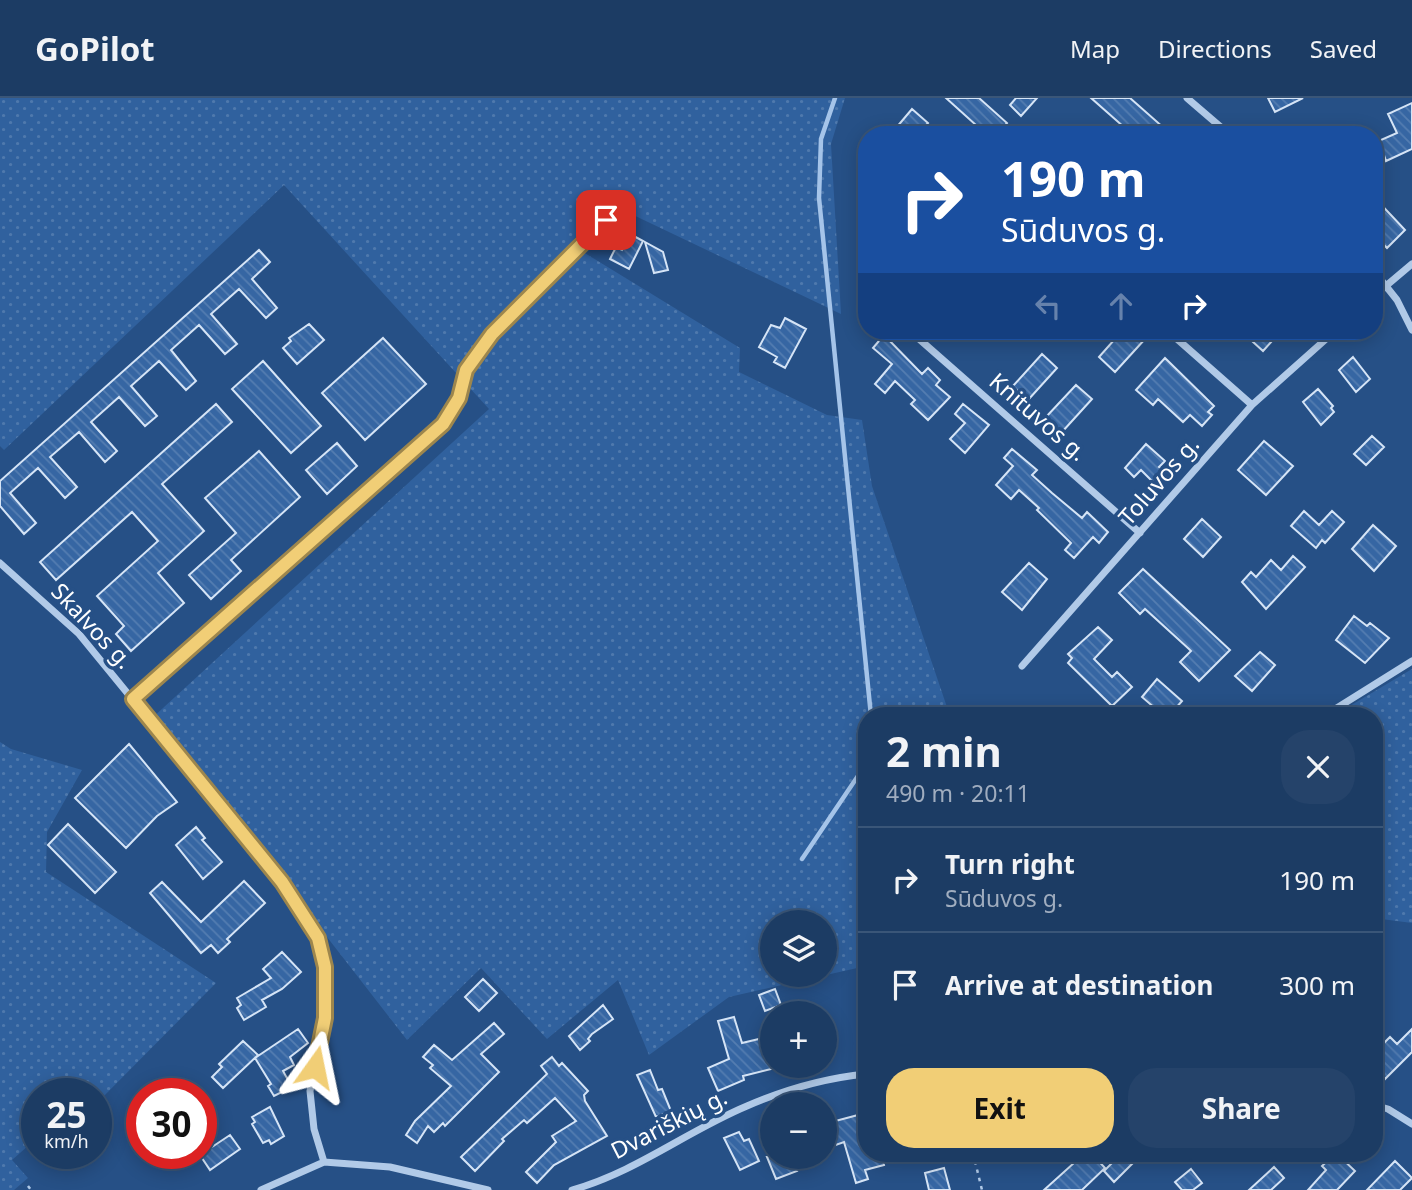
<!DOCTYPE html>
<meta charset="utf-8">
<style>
body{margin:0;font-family:"Noto Sans",sans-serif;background:#25436a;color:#f1f3f6;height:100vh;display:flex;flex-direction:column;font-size:26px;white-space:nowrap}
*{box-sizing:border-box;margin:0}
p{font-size:23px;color:#a0adbf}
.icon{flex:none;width:38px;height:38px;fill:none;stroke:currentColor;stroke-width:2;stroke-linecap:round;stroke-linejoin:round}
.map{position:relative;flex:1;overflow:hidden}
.side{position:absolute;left:858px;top:609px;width:525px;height:455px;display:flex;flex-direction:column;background:#1c3c64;border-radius:28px;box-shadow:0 4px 18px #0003,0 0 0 2px #3a5678}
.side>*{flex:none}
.guide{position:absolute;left:858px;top:28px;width:525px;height:214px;border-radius:28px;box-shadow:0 4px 18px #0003,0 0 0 2px #3a5678;background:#1a4fa0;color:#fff;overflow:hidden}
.buttons{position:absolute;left:760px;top:812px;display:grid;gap:14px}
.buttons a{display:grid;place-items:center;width:77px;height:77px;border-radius:50%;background:#1c3c64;box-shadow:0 4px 18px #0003,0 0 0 2px #3a5678;font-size:35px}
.speed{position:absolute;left:21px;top:980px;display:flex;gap:14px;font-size:35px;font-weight:700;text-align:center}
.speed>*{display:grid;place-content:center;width:91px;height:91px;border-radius:50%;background:#1c3c64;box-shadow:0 4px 18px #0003,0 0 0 2px #3a5678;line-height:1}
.speed small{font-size:18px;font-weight:400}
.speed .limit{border:10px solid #d22;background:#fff;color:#111}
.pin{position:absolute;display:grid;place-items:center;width:60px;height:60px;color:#fff;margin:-30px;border-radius:14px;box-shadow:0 4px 10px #0006}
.me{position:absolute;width:77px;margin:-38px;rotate:12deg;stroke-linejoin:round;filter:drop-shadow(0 0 5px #0008)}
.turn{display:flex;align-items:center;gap:24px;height:147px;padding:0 28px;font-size:32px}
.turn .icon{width:91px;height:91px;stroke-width:2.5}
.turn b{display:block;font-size:49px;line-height:60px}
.lanes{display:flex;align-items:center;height:66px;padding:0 28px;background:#0003;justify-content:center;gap:35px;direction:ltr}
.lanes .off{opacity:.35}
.round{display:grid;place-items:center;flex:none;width:74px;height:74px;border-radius:28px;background:#25436a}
.head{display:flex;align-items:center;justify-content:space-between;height:119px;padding:0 28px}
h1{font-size:42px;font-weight:700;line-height:52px}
.primary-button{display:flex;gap:14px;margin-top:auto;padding:14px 28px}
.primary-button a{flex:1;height:80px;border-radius:28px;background:#f1ce76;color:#111;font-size:28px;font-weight:700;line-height:80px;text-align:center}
.primary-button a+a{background:#25436a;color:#f1f3f6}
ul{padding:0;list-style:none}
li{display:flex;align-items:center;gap:21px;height:105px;padding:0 28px;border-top:2px solid #3a5678}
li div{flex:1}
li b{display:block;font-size:26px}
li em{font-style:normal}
header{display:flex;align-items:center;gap:42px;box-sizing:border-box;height:98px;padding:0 35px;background:#1c3c64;border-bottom:2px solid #3a5678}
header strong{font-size:33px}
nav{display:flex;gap:38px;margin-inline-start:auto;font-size:24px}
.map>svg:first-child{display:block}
</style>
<header>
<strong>GoPilot</strong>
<nav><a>Map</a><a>Directions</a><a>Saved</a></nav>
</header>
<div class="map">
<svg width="1412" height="1092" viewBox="0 0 1412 1092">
<defs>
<pattern id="grass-dots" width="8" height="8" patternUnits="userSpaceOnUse" patternTransform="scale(1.75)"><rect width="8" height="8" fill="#30619e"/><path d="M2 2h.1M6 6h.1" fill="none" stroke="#4f79ad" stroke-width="1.8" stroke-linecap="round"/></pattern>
<pattern id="building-back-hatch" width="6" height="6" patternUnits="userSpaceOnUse" patternTransform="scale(1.75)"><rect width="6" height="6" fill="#3666a3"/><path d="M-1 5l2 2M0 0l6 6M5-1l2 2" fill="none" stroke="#547db1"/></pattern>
</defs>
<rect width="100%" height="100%" fill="#265086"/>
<!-- grass -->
<path fill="url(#grass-dots)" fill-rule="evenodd" d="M 0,0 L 845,0 L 831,46 L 841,216 L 606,104 L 570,146 L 740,250 L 739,274 L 827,317 L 862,322 L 872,388 L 950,618 L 866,618 L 866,868 L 729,899 L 649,957 L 618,882 L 547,941 L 481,870 L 407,942 L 320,830 L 291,783 L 151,621 L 489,311 L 284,87 L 4,352 L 0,348 ZM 772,824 L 824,824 L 824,877 L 772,877 Z
M 1412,571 L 1412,825 L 1374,820 L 1374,618 L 1333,618 Z
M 0,644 L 11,651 L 82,672 L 47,734 L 46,774 L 216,885 L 96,1006 L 96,996 L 37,996 L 37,1040 L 12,1062 L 28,1080 L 14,1092 L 0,1092 Z"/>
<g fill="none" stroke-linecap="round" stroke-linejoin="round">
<!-- stream -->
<path stroke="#a5c4e9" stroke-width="4.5" d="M 835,0 L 821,41 L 819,100 L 871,618
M 802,761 L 866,666"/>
</g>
<!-- building -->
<path fill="url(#building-back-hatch)" stroke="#d5e4f6" stroke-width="2" d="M 946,0 L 979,0 L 1007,25 L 997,37 L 987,37 Z
M 1016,0 L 1037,0 L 1021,18 L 1010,7 Z
M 1091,0 L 1130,0 L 1164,30 L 1158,37 L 1133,37 Z
M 1268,0 L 1303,0 L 1275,14 Z
M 1412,5 L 1412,51 L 1386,63 L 1384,57 L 1379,59 L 1374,45 L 1397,35 L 1388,16 Z
M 912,11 L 928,25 L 917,37 L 904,37 L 896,30 Z
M 1374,99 L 1405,132 L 1387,150 L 1375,138 L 1379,134 L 1374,129 Z
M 630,136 L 643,143 L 629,171 L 610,161 L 616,149 L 622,152 Z
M 645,144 L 663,154 L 668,172 L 654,175 Z
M 259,152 L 270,164 L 252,181 L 277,210 L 266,220 L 239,191 L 211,216 L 237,246 L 225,256 L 199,227 L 171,252 L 196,283 L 186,292 L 159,263 L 131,288 L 157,318 L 145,328 L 119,299 L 91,324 L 117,353 L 105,364 L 79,334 L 50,359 L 77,389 L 65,400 L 38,370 L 10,395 L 36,425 L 24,436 L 0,408 L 0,383 Z
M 785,220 L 806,231 L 785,270 L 774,264 L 777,259 L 759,249 L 771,227 L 780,230 Z
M 309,226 L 324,242 L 297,266 L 283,250 L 291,243 L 289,240 Z
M 1122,233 L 1135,233 L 1145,241 L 1115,274 L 1099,259 Z
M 1241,233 L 1281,233 L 1263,253 Z
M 884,237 L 922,276 L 928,270 L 940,282 L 936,287 L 950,299 L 928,322 L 911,306 L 915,302 L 895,283 L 885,295 L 875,286 L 892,266 L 873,250 Z
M 383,240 L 426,286 L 365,342 L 322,295 Z
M 1042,256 L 1057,270 L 1028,302 L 1013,288 Z
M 1353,259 L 1370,281 L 1356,294 L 1339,272 Z
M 1165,260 L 1214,308 L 1208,314 L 1212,317 L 1202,328 L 1190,317 L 1183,324 L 1158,301 L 1153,307 L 1136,292 Z
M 263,263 L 321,328 L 291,355 L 232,291 Z
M 1076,287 L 1092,301 L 1062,334 L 1046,319 Z
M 1318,291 L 1333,308 L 1331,310 L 1334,314 L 1321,327 L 1303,304 Z
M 216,306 L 232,324 L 162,386 L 204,433 L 158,475 L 184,505 L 131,553 L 116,536 L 124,528 L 97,498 L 158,443 L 132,414 L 56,482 L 40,464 Z
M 963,306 L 989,327 L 965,355 L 950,341 L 965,325 L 955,316 Z
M 1372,338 L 1384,349 L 1366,367 L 1354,356 Z
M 1264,343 L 1293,368 L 1266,397 L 1238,372 Z
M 337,345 L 357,368 L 327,396 L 306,372 Z
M 1146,346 L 1165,363 L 1159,369 L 1164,373 L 1153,384 L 1141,372 L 1134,379 L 1125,370 Z
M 1012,351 L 1037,372 L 1032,377 L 1052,395 L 1082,420 L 1087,414 L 1108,434 L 1099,445 L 1093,439 L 1074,460 L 1065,452 L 1071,445 L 1037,412 L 1039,410 L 1019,392 L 1011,401 L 996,387 L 1013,368 L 1004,360 Z
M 259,353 L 300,399 L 231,462 L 241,473 L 211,501 L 189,477 L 236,435 L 205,400 Z
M 1304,413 L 1319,427 L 1332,413 L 1344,424 L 1325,445 L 1322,442 L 1316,450 L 1291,428 Z
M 1202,421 L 1221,439 L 1203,459 L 1184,441 Z
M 1373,427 L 1396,448 L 1374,473 L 1352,451 Z
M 1293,458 L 1305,469 L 1266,511 L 1242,484 L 1251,474 L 1256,479 L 1271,462 L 1281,472 Z
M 1029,465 L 1047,481 L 1022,512 L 1002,494 Z
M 1143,471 L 1230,552 L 1199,583 L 1180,564 L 1191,553 L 1189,551 L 1145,511 L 1140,516 L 1119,495 Z
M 1354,518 L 1367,528 L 1370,525 L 1389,540 L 1365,565 L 1336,542 Z
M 1098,529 L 1112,542 L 1094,561 L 1112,579 L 1117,574 L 1132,589 L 1112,608 L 1068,565 L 1072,560 L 1068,556 Z
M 1260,554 L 1275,567 L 1252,593 L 1235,578 Z
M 1157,581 L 1182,603 L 1169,618 L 1164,618 L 1142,599 Z
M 129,646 L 177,704 L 157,718 L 126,750 L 75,700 Z
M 68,726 L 116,774 L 95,795 L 48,747 Z
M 196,729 L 205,740 L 202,742 L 222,764 L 203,781 L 176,747 Z
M 244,783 L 265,805 L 227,841 L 230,844 L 218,855 L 211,847 L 201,855 L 150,795 L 162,784 L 201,824 Z
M 282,854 L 301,874 L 282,891 L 262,902 L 266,909 L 244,922 L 237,910 L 241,907 L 237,900 L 271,880 L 263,871 Z
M 483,881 L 497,895 L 479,913 L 465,899 Z
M 775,891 L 781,907 L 765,913 L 759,897 Z
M 603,907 L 613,921 L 592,936 L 588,941 L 590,943 L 580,952 L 569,938 Z
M 734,919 L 742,945 L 763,940 L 771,971 L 743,978 L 744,982 L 718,993 L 708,970 L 729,961 L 718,923 Z
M 494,925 L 504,936 L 481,956 L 499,974 L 445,1028 L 443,1025 L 434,1034 L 428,1028 L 417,1045 L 406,1037 L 415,1023 L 451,988 L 430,970 L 433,967 L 423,959 L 434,947 L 452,962 Z
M 298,931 L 308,945 L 290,959 L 294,967 L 283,973 L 292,989 L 274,998 L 268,988 L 271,986 L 255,960 Z
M 1412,931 L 1412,954 L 1385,981 L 1374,970 L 1374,955 L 1390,939 L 1397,946 Z
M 243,943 L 258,957 L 223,990 L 212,979 L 222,969 L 219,966 Z
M 552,959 L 559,968 L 562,965 L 588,993 L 584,997 L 585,1003 L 607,1038 L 554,1067 L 537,1085 L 526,1074 L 556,1044 L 552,1038 L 576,1023 L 555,1000 L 527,1025 L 524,1022 L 502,1041 L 504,1043 L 475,1073 L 461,1059 L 547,976 L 541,968 Z
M 650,972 L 658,992 L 662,991 L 671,1013 L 656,1019 L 637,977 Z
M 270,1009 L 284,1038 L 271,1046 L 269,1042 L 263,1045 L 252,1026 L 255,1024 L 252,1019 Z
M 858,1017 L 866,1041 L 866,1055 L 881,1055 L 884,1067 L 865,1072 L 868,1081 L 856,1085 L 844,1044 L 824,1051 L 824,1026 Z
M 739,1034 L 744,1043 L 749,1041 L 759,1063 L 740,1072 L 724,1040 Z
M 230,1037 L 240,1051 L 210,1072 L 200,1057 Z
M 1085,1055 L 1091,1055 L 1105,1070 L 1082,1092 L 1044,1092 Z
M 1122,1055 L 1143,1055 L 1114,1084 L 1104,1073 Z
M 1336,1055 L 1355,1073 L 1337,1092 L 1308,1092 L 1326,1072 L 1322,1068 Z
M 767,1059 L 791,1059 L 797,1073 L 776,1081 Z
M 1395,1063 L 1412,1080 L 1400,1092 L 1367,1092 Z
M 1274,1069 L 1284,1080 L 1271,1092 L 1249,1092 Z
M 944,1070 L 950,1092 L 929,1092 L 925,1075 Z
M 1191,1071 L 1202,1085 L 1193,1092 L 1182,1092 L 1175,1084 Z"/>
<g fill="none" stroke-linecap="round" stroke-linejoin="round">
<!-- path -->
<path stroke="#b1cae8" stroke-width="2.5" stroke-dasharray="3.5 5" stroke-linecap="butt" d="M 973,1055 L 982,1092
M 28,1088 L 31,1092"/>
<!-- street -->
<path stroke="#b1cae8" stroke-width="7" d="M 1187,0 L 1230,37
M 1374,173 L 1397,202 L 1412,232
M 1374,198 L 1412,166
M 910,233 L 1140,435
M 1168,233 L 1252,307
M 0,465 L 79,536 L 282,784 L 318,840 L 325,869 L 325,920 L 310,993 L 314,1031 L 324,1064
M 1022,568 L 1252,307 L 1335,233
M 133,602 L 443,325 L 459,300 L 466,272 L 492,236 L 606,122
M 1324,618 L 1412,563
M 1374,1007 L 1388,1011 L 1412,1026
M 261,1092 L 324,1064 L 390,1069 L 488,1092
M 572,1092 C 636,1074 687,1033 747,1008 C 784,992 826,980 866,976"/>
</g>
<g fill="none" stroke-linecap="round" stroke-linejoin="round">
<defs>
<path id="route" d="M 315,969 L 325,920 L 325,869 L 318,840 L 282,784 L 133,601 L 443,326 L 459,300 L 466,272 L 492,236 L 606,122"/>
</defs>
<!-- route casing -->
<use href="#route" stroke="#9d864d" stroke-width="18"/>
<!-- route -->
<use href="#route" stroke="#f1ce76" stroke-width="12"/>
</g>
<g text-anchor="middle" stroke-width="7" stroke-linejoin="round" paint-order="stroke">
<!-- street labels -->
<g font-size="23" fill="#fff" stroke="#265086">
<text transform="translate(1038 319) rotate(41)" y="8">Knituvos g.</text>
<text transform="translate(1159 383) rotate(-49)" y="8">Toluvos g.</text>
<text transform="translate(92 528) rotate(47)" y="8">Skalvos g.</text>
<text transform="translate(669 1026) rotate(-27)" y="8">Dvariškių g.</text>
</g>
</g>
</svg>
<div class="buttons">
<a><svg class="icon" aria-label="layers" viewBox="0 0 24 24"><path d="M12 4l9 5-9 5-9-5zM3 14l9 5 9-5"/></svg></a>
<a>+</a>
<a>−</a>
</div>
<div class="speed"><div>25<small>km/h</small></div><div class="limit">30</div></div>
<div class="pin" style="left:606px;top:122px;background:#d93025"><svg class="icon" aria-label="arrive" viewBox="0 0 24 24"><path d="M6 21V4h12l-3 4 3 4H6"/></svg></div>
<svg class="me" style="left:315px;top:969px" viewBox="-20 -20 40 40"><path d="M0-17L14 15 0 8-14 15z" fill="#f1ce76" stroke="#fff" stroke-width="4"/></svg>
<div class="guide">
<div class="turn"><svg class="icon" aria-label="right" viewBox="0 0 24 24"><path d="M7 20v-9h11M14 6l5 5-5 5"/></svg><div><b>190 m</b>Sūduvos g.</div></div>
<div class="lanes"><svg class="icon off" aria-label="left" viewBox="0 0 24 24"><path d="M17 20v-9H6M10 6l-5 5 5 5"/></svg><svg class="icon off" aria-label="ahead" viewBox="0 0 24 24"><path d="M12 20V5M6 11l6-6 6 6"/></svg><svg class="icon" aria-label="right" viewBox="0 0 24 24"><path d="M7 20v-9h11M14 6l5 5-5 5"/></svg></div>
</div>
<section class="side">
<div class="head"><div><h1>2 min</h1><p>490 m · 20:11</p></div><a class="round"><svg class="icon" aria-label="close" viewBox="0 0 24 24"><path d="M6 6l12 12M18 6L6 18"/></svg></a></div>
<ul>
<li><svg class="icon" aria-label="right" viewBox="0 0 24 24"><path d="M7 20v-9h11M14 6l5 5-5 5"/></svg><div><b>Turn right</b><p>Sūduvos g.</p></div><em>190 m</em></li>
<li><svg class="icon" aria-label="arrive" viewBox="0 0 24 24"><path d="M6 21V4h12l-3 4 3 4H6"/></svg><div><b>Arrive at destination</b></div><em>300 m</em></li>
</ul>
<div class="primary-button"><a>Exit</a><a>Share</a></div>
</section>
</div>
